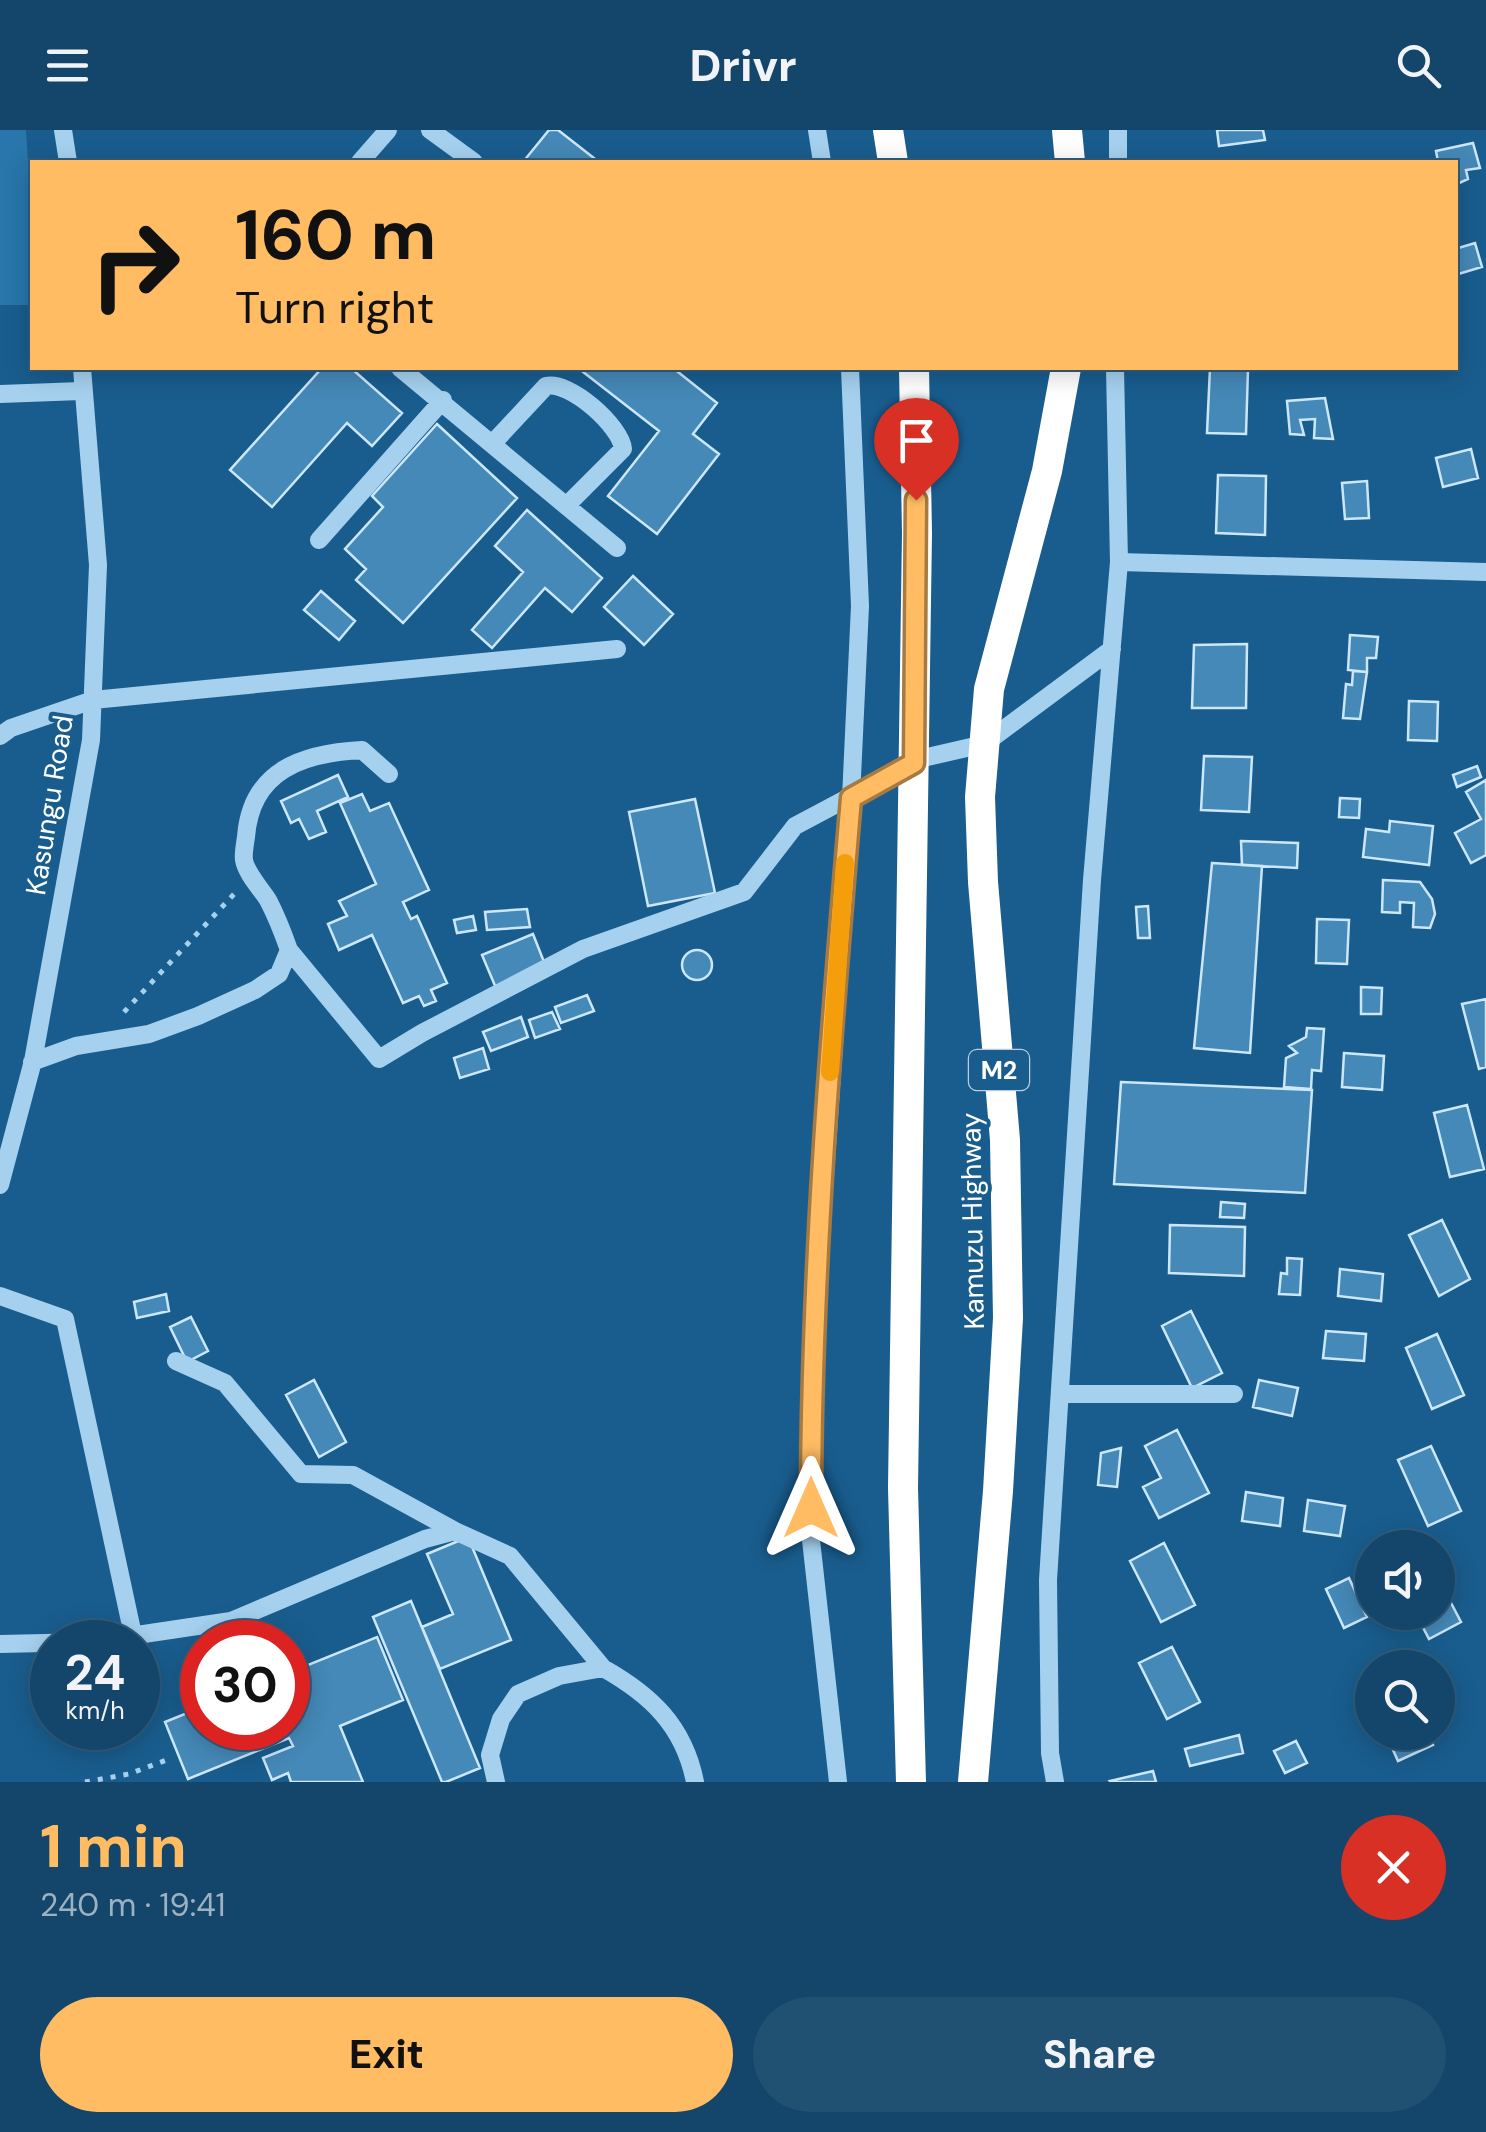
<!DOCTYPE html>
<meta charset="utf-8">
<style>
body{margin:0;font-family:"DM Sans",sans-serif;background:#205072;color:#f1f3f6;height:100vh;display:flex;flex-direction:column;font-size:38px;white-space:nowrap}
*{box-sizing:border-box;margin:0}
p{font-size:32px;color:#9db1c1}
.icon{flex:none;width:55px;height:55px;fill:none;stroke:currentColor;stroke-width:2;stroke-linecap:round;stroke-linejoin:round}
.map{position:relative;height:1652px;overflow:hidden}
.sheet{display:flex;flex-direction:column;background:#13466a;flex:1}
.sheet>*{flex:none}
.guide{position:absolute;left:30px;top:30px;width:1428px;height:210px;border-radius:0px;box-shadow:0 5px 25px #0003,0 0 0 2px #325e7e;background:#ffbc63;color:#111;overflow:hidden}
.controls{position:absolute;left:1355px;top:1400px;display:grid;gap:20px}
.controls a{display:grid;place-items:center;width:100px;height:100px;border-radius:50%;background:#13466a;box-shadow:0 5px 25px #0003,0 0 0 2px #325e7e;font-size:50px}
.speed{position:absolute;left:30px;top:1490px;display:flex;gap:20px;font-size:50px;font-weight:700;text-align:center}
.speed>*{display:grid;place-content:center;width:130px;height:130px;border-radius:50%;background:#13466a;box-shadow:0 5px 25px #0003,0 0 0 2px #325e7e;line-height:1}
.speed small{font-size:25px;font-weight:400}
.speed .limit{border:15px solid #d22;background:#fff;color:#111}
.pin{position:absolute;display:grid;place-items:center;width:85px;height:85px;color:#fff;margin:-102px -42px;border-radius:50% 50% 50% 0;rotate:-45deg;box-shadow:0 0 10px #0007}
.pin .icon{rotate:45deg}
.me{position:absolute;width:110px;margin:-55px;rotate:0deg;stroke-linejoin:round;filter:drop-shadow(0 0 8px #0008)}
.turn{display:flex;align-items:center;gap:35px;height:210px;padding:0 40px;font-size:45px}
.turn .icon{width:130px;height:130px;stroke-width:2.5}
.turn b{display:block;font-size:70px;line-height:85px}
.round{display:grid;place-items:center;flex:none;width:105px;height:105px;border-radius:52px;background:#205072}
.headline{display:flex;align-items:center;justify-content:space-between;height:170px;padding:0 40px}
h1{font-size:60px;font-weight:800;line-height:75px;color:#ffbc63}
.action{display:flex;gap:20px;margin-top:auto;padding:20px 40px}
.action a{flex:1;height:115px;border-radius:60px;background:#ffbc63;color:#111;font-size:40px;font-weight:800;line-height:115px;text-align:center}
.action a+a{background:#205072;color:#f1f3f6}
header{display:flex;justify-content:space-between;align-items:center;height:130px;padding:0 40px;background:#13466a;font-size:45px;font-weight:800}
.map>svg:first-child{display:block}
</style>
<header><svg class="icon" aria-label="menu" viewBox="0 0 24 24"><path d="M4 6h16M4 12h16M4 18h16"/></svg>Drivr<svg class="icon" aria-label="search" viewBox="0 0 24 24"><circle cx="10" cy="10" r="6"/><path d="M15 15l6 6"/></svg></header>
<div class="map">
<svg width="1486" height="1652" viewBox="0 0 1486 1652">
<rect width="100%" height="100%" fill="#195d8e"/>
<!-- green -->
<path fill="#2876ab" d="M 0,0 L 26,0 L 32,98 L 32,175 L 0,175 Z"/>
<!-- building -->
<path fill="#4589b8" stroke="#cce7fa" stroke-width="2.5" d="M 549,0 L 558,0 L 599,32 L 523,32 Z
M 1217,0 L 1263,0 L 1265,10 L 1219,16 Z
M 1473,13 L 1480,38 L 1466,40 L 1468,49 L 1455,55 L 1455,32 L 1438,32 L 1436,21 Z
M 1475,113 L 1482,137 L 1455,145 L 1455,119 Z
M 322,238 L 351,238 L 402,283 L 372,316 L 347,293 L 272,377 L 230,340 Z
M 578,238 L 673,238 L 717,273 L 693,304 L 719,324 L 657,404 L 608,366 L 659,301 Z
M 1210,238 L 1248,239 L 1246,304 L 1207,303 Z
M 1325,268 L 1333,309 L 1314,308 L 1315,289 L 1300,290 L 1304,305 L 1290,304 L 1287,271 Z
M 437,294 L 517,368 L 403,493 L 356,450 L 366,439 L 345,419 L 383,377 L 372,366 Z
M 1471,319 L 1478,348 L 1443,357 L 1436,328 Z
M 1218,345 L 1266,346 L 1265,405 L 1216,403 Z
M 1367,351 L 1369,388 L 1345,389 L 1342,353 Z
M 527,380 L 602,448 L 572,482 L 545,458 L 492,518 L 472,500 L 523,442 L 495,416 Z
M 633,446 L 673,484 L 644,515 L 604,477 Z
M 321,461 L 355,491 L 339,510 L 304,480 Z
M 1350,505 L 1378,507 L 1376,528 L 1367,528 L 1367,542 L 1348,540 Z
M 1247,514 L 1246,578 L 1192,578 L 1194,515 Z
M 1353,541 L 1367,542 L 1360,589 L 1343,588 L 1346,554 L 1352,555 Z
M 1409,571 L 1438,572 L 1437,611 L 1408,610 Z
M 1204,626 L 1252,627 L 1249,682 L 1201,680 Z
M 1477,636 L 1481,647 L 1457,657 L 1453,645 Z
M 338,645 L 348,667 L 317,681 L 326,702 L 309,709 L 299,689 L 291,693 L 281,671 Z
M 1486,650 L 1486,725 L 1471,733 L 1455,703 L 1481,689 L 1466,662 Z
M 362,664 L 370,681 L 389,673 L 429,760 L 403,772 L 411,789 L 417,786 L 447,853 L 431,860 L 436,871 L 424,876 L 419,866 L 403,873 L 372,805 L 339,820 L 328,794 L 347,786 L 339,771 L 376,754 L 340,673 Z
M 1340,668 L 1360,669 L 1359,688 L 1339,687 Z
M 695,669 L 715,763 L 648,776 L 629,682 Z
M 1390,691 L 1433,696 L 1429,735 L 1363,727 L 1366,699 L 1389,702 Z
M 1241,711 L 1298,713 L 1297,738 L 1242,735 Z
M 1212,733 L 1262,736 L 1250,923 L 1194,918 Z
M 1383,750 L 1420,752 L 1432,769 L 1435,784 L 1430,798 L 1413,797 L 1414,773 L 1400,772 L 1400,783 L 1382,782 Z
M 1148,776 L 1150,808 L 1138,808 L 1136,777 Z
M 527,779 L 530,797 L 487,800 L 485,782 Z
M 473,786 L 476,800 L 457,803 L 454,790 Z
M 1317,789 L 1349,790 L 1347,834 L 1316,833 Z
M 533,804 L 546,837 L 496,858 L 482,825 Z
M682 835a15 15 0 1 1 30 0a15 15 0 1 1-30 0Z
M 1361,857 L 1382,858 L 1381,884 L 1361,884 Z
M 587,865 L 594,881 L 561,893 L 555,877 Z
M 1486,869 L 1486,937 L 1479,939 L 1462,874 Z
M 552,882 L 560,899 L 535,908 L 529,890 Z
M 521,887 L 528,907 L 491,921 L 483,902 Z
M 1307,898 L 1324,899 L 1321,941 L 1312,940 L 1311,959 L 1284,957 L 1286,928 L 1297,923 L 1289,916 L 1306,907 Z
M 483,918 L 489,939 L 460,948 L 454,928 Z
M 1344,923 L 1384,926 L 1382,960 L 1342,957 Z
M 1121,952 L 1312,960 L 1305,1063 L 1114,1054 Z
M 1467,975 L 1484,1039 L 1450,1047 L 1434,983 Z
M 1221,1072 L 1245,1074 L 1244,1088 L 1220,1087 Z
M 1442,1090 L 1470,1149 L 1439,1166 L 1409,1105 Z
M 1170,1095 L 1245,1097 L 1244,1146 L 1169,1143 Z
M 1287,1128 L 1302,1129 L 1300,1165 L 1279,1164 L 1281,1143 L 1287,1144 Z
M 1340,1139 L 1383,1144 L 1381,1171 L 1338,1166 Z
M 166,1164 L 169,1181 L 137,1188 L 134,1172 Z
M 1191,1181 L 1222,1243 L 1192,1258 L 1162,1196 Z
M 191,1187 L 208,1221 L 187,1232 L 170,1197 Z
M 1326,1201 L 1366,1204 L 1364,1231 L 1323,1228 Z
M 1437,1204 L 1464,1265 L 1432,1279 L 1406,1218 Z
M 314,1250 L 346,1312 L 319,1327 L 286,1265 Z
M 1259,1250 L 1298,1258 L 1292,1286 L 1253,1277 Z
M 1177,1300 L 1209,1363 L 1159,1388 L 1143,1357 L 1161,1348 L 1145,1316 Z
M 1431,1316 L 1461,1381 L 1428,1396 L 1398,1330 Z
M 1121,1318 L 1117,1357 L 1098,1355 L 1101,1323 Z
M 1246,1362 L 1283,1368 L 1280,1396 L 1242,1391 Z
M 1308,1370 L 1345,1376 L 1340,1406 L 1304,1401 Z
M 468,1407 L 511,1510 L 440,1539 L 422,1497 L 453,1484 L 427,1424 Z
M 1164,1413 L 1195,1475 L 1161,1492 L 1130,1431 Z
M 1349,1448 L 1367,1487 L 1344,1498 L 1326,1459 Z
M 1438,1448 L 1461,1492 L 1429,1509 L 1415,1482 L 1438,1482 Z
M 411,1471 L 480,1638 L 446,1652 L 442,1652 L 373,1487 Z
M 377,1507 L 403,1570 L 340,1596 L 363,1652 L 291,1652 L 288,1643 L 272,1650 L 263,1628 L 293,1616 L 289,1608 L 188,1649 L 165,1592 L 202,1577 L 202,1598 L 288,1598 L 288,1543 Z
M 1172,1517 L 1200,1572 L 1167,1589 L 1139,1533 Z
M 1385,1602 L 1426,1602 L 1433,1615 L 1398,1631 Z
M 1239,1605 L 1243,1623 L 1190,1636 L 1185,1619 Z
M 1296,1611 L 1307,1633 L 1285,1643 L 1274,1621 Z
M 1153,1641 L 1156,1652 L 1111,1652 L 1110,1651 Z"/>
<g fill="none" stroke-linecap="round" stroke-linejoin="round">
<!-- path -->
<path stroke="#a5d1ef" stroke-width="5" stroke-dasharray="5 8" stroke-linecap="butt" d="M 124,882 L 235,763
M 85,1652 L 129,1644 L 172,1628"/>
<!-- minor -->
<path stroke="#a5d1ef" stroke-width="18" d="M 63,0 L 68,32
M 430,0 L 474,32
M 817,0 L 822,32
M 1118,0 L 1118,32
M 360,32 L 388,0
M 400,238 L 617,418
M 0,264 L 81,261
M 493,313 L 546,256 C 569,250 621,296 623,319 L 566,376
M 319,410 L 443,270
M 1119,432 L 1486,442
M 0,606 L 11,598 L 93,570 L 617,519
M 289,820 L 379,929 L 422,903 L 583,819 L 744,762 L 795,696 L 923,628 L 984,614 L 1112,519
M 32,932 L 76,916 L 149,904 L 198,886 L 255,860 L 279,844 L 289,820 C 283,803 277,787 268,770 C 261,759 246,743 244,730 C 243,724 245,714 246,707 C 251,640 303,623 362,620 L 389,644
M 0,1055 L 33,931 L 91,610 L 98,435 L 82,238
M 0,1166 L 65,1189 L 133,1505
M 176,1231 L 225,1253 L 301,1344 L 353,1345 L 455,1401
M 1060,1264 L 1234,1264
M 0,1514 L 90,1512 L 231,1491 L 425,1409 L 455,1401 L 510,1426 L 603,1538
M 496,1652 L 490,1625 L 501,1589 L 518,1564 L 559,1546 L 603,1538 C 651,1565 684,1596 695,1652
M 838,1652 L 811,1410 L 811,1249 L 851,668 L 860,476 L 850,238
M 1055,1652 L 1050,1623 L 1048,1450 L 1092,750 L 1119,432 L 1115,238"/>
<!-- highway -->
<path stroke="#fff" stroke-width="30" d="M 888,0 L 893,32
M 1067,0 L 1070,32
M 911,1652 L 903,1358 L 917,403 L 914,238
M 973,1652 L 998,1361 L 1008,1188 L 1005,1010 L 983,752 L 980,667 L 989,559 L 1047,341 L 1066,238"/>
</g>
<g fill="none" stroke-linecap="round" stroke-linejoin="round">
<defs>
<path id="route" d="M 811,1378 C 811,1141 831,903 851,668 L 914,633 L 916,370"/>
</defs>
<!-- route casing -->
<use href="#route" stroke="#a67a40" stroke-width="25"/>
<!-- route -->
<use href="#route" stroke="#ffbc63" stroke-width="18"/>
<!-- slow -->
<path stroke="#f59e0b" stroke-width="18" d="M 830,942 L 845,733"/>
</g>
<g text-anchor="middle" stroke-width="8" stroke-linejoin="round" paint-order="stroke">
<!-- shield labels -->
<rect fill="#195d8e" stroke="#bacedd" stroke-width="2.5" x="969" y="920" width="60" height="40" rx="8"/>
<g font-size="25" font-weight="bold" fill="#fff">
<text x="999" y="949">M2</text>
</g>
<!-- street labels -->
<g font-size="28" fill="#fff" stroke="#195d8e">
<text transform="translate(49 675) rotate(-81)" y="10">Kasungu Road</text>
<text transform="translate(972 1091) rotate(-91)" y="10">Kamuzu Highway</text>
</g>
</g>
</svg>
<div class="controls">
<a><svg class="icon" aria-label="sound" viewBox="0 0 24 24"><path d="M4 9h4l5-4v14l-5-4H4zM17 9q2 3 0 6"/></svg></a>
<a><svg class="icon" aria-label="search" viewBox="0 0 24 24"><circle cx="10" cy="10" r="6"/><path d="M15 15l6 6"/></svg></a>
</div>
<div class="speed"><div>24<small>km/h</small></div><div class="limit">30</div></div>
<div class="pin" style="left:916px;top:370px;background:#d93025"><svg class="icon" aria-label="arrive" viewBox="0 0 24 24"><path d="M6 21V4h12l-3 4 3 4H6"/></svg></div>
<svg class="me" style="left:811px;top:1378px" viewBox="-20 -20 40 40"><path d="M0-17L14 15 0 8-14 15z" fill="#ffbc63" stroke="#fff" stroke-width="4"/></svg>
<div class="guide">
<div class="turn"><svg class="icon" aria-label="right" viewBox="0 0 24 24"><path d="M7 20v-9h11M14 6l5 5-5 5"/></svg><div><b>160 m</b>Turn right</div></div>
</div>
</div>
<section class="sheet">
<div class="headline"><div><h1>1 min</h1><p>240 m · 19:41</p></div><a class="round" style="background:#d93025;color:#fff"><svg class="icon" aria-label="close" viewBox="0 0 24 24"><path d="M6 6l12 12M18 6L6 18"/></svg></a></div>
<div class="action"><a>Exit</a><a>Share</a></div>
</section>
